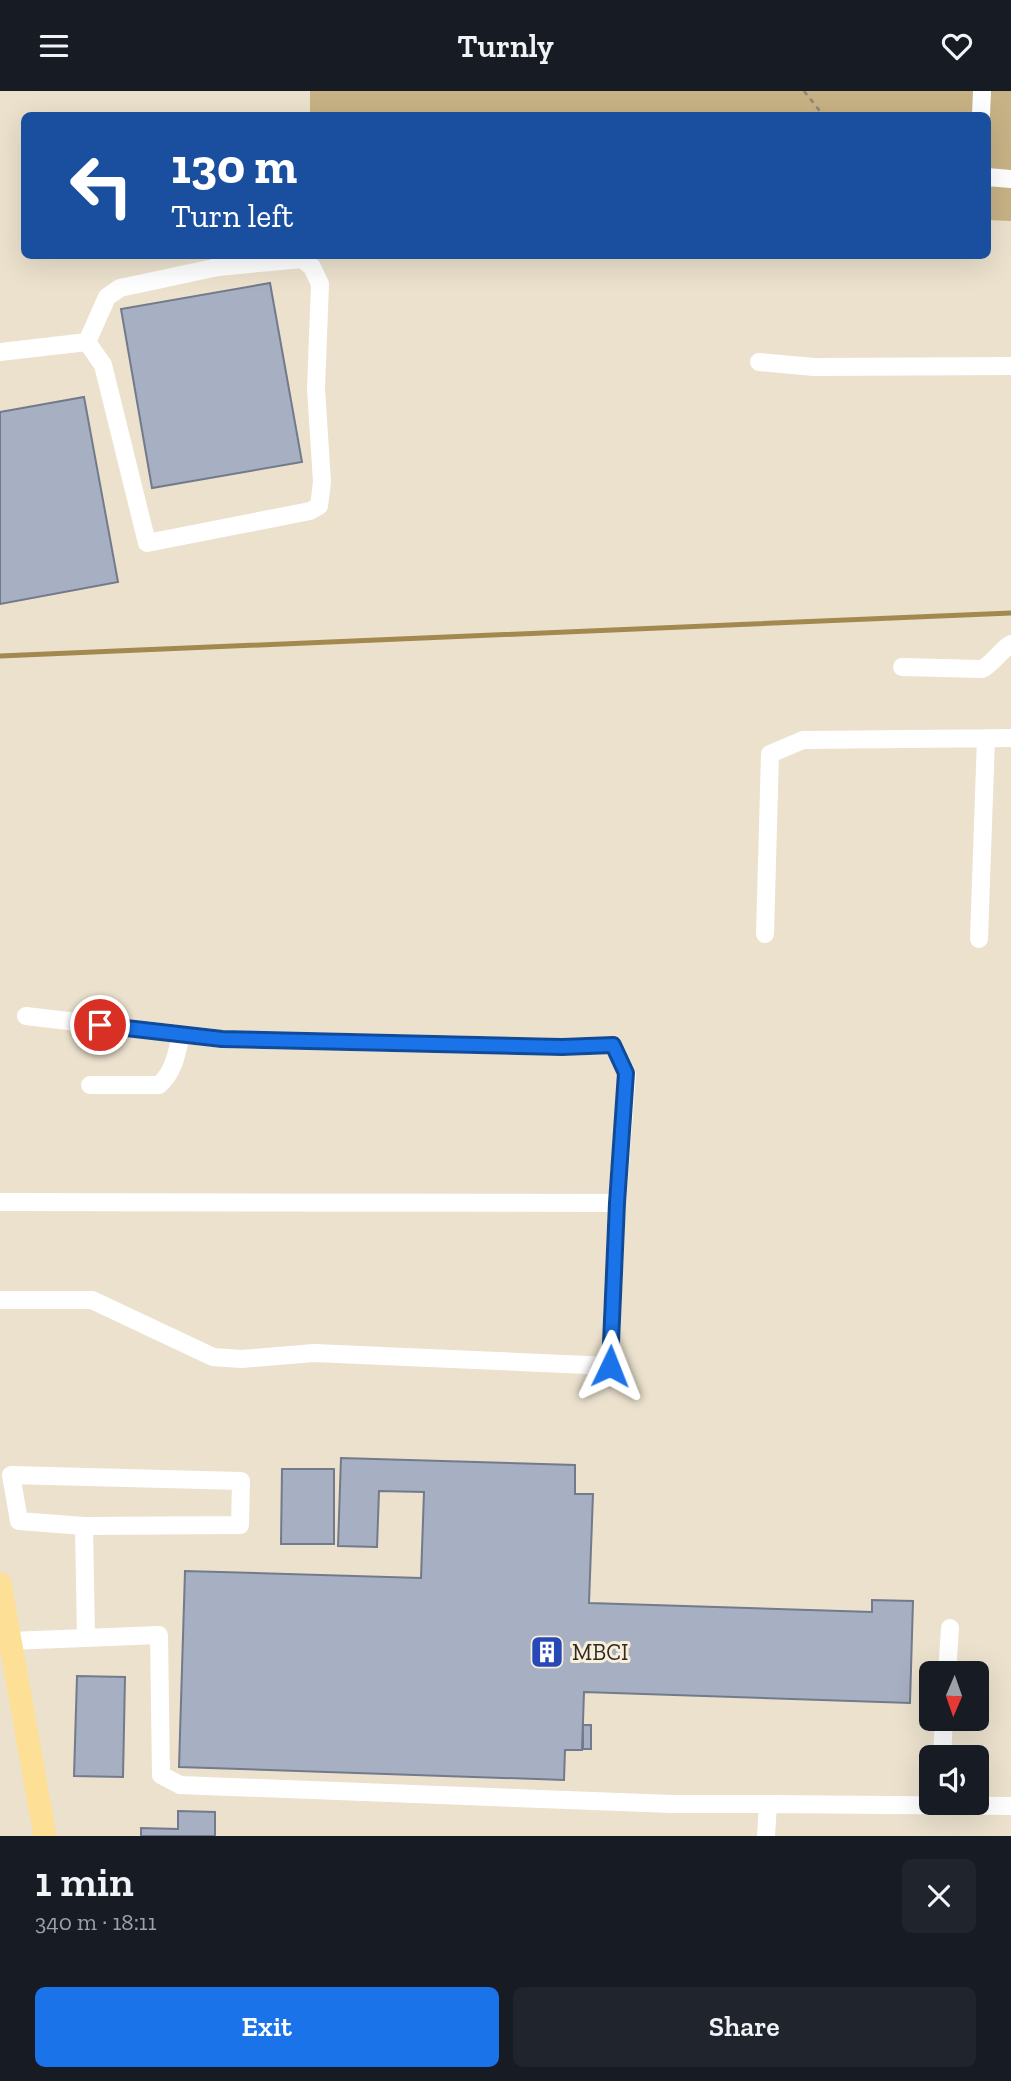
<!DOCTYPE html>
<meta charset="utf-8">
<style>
body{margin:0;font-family:"Zilla Slab",serif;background:#20242c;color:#f1f3f6;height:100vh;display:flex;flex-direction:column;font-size:26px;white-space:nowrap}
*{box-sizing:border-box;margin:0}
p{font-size:23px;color:#9ea1a6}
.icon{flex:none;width:38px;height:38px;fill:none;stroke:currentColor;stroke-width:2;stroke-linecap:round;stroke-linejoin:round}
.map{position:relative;height:1745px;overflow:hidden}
.panel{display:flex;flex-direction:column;background:#171b24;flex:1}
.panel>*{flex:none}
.top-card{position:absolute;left:21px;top:21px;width:970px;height:147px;border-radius:10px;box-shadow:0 7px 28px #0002;background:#1a4fa0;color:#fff;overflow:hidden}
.needle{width:46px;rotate:182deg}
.buttons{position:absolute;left:919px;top:1570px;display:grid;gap:14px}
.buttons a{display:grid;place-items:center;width:70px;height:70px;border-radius:10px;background:#171b24;box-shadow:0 7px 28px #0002;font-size:35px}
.pin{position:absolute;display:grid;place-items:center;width:60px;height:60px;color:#fff;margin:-30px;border:4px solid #fff;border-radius:50%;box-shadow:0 2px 7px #0007}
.me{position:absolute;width:77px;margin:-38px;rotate:2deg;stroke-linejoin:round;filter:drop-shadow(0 0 5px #0008)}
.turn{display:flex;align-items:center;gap:24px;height:147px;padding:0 35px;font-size:32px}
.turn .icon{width:91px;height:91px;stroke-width:2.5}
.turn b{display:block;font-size:49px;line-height:60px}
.round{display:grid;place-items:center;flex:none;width:74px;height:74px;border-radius:10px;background:#20242c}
.summary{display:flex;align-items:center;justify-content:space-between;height:119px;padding:0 35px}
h1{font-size:42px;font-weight:600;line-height:52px}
.button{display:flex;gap:14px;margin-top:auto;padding:14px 35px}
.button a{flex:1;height:80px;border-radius:10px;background:#1a73e8;color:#fff;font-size:28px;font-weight:600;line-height:80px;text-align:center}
.button a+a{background:#20242c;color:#f1f3f6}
header{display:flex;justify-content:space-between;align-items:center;height:91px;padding:0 35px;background:#171b24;font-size:32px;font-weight:600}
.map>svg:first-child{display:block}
</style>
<header><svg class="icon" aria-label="menu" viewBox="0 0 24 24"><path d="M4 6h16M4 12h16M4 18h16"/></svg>Turnly<svg class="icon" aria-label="heart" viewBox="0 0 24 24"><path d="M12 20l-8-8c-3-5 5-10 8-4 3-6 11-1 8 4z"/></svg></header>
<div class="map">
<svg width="1011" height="1745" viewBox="0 0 1011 1745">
<rect width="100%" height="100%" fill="#ebe1cd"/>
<!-- green -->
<path fill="#c7b285" d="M 310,0 L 1011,0 L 1011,130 L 987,129 L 987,24 L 310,24 Z"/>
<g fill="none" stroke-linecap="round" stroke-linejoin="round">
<!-- stream -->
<path stroke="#a38950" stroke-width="5" d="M 0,565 L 1011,522"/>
</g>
<!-- building -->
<path fill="#a7afc2" stroke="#727a8b" stroke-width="2" d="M 270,192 L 302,371 L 152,397 L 121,218 Z
M 84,306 L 118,491 L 0,513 L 0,321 Z
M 341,1367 L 575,1374 L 575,1403 L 593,1403 L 589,1512 L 872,1521 L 872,1509 L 913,1510 L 910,1612 L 584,1601 L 582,1659 L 565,1659 L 564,1689 L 179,1676 L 185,1480 L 421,1487 L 424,1401 L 379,1400 L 377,1456 L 338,1455 Z
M 282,1378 L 334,1378 L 334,1453 L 281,1453 Z
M 77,1585 L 125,1586 L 123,1686 L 74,1685 Z
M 583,1634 L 591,1634 L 591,1658 L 583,1658 Z
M 178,1720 L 215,1721 L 215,1745 L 141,1745 L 141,1737 L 178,1738 Z"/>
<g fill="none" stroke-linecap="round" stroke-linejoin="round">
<!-- path -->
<path stroke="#8d8779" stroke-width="2.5" stroke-dasharray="5 5" stroke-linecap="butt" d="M 804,0 L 823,24
M 876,24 L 881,22 L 901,24"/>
<!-- minor -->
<path stroke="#fff" stroke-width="18" d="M 981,24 L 982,0
M 987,86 L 1011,88
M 0,261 L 87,251 L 103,274 L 147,452 L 310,420 L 319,415 L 322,391 L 316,297 L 320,193 L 312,176 L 302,168 L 218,176 L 120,197 L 107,206 L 87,251
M 759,271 L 814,276 L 1011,275
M 902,576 L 982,578 C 994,572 999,560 1011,553
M 765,843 L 770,663 L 803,649 L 1011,647
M 979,848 L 986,647
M 26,925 L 222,948 L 562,956 L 613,954 L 627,983 L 617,1112
M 90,994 L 159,994 C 174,981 177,962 181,943
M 0,1111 L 617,1112 L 610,1275 L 314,1262 L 241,1268 L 213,1266 L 92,1209 L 0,1209
M 11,1384 L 241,1390 L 240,1434 L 84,1435 L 19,1430 Z
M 84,1435 L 86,1546
M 10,1550 L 159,1544 L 161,1684 L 180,1694 L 672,1713 L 768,1713
M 947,1582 L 950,1537
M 942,1666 L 944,1628
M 766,1745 L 768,1713 L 1011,1715"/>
<!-- major -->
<path stroke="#fedf96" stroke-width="23" d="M 0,1493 L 45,1745"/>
</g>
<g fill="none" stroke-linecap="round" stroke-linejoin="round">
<defs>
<path id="route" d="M 100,934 L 222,948 L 562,956 L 613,954 L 626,982 L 617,1112 L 610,1275"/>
</defs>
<!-- route casing -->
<use href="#route" stroke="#114b97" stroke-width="18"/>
<!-- route -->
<use href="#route" stroke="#1a73e8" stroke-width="12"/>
</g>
<!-- icons -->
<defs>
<symbol id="building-square" viewBox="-11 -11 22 22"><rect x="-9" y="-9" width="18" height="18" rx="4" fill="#2749b8" stroke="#f8eeda"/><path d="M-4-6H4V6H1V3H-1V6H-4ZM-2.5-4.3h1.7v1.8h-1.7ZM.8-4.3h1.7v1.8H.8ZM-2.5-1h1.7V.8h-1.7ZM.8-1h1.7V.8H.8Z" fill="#fff"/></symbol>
</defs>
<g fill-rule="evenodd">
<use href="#building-square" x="528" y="1542" width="38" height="38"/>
</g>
<g text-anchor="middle" stroke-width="6" stroke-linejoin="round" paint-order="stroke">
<!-- poi labels -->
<g font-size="23" fill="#2d2a22" stroke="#f8eeda" text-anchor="start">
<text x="572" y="1569">MBCI</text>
</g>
</g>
</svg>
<div class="buttons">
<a><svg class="needle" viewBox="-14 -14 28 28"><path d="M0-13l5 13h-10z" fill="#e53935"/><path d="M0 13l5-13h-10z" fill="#9ea1a6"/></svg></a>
<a><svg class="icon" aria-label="sound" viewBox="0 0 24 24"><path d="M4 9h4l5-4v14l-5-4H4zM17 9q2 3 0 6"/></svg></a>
</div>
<div class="pin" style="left:100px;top:934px;background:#d93025"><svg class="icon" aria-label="arrive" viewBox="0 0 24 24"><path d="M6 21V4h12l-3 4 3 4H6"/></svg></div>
<svg class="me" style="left:610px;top:1275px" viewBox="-20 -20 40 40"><path d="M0-17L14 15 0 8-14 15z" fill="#1a73e8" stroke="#fff" stroke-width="4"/></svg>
<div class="top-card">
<div class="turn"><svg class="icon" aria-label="left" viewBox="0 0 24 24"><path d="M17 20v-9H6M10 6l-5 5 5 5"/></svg><div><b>130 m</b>Turn left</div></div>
</div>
</div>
<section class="panel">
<div class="summary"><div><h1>1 min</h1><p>340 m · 18:11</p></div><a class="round"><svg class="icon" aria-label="close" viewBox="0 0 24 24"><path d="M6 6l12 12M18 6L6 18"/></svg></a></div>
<div class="button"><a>Exit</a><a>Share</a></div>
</section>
